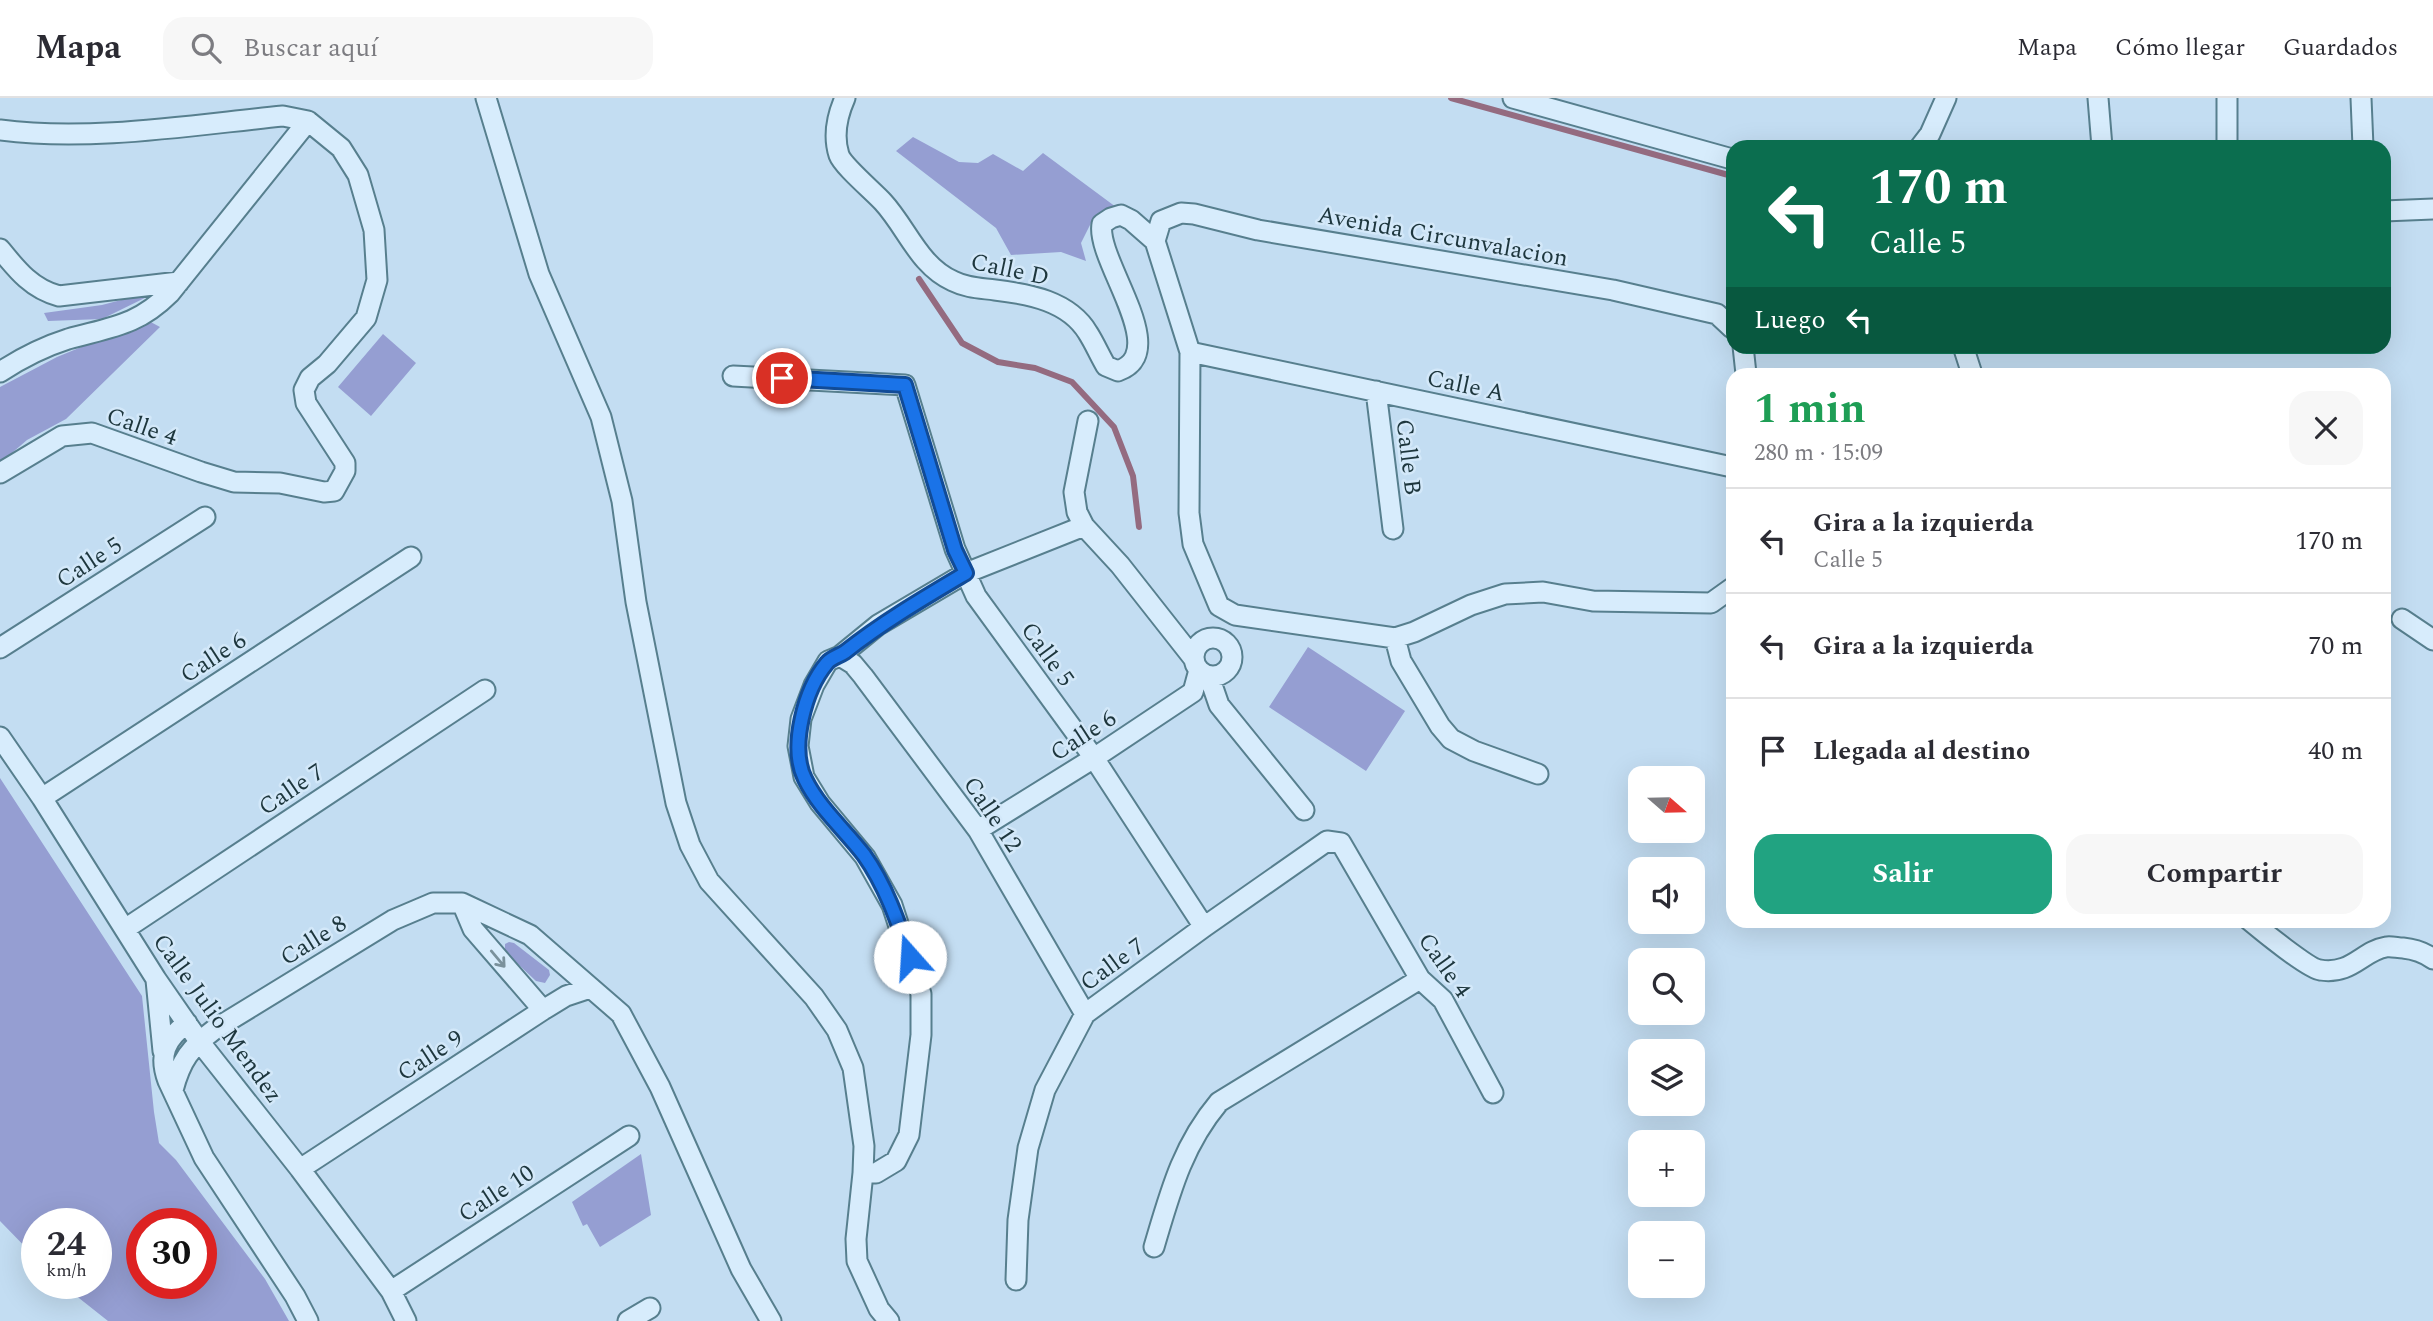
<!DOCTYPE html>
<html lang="es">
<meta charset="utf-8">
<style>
body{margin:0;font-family:Spectral,serif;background:#f7f7f7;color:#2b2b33;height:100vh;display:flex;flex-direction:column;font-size:26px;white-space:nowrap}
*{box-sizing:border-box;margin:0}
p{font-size:23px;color:#7c7c81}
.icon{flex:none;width:38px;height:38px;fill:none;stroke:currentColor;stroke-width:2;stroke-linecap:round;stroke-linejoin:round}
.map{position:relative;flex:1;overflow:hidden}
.panel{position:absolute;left:1726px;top:270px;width:665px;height:560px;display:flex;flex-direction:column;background:#fff;border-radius:21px;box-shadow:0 7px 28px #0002}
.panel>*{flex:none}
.hud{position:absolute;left:1726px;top:42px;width:665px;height:214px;border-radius:21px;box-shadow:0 7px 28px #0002;background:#0b6e4f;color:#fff;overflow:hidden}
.needle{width:46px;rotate:110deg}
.tools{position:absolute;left:1628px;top:668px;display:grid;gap:14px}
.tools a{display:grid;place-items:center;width:77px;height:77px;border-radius:14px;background:#fff;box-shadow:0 7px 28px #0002;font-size:35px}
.speed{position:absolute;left:21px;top:1110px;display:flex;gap:14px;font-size:35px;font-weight:700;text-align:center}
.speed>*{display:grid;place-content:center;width:91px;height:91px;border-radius:50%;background:#fff;box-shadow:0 7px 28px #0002;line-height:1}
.speed small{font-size:18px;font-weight:400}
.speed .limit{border:10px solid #d22;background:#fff;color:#111}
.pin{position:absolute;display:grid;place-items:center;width:60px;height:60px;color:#fff;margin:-30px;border:4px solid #fff;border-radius:50%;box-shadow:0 2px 7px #0007}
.me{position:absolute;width:77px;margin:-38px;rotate:341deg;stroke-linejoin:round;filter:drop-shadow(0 0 5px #0008)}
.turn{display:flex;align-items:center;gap:24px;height:147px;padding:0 28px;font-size:32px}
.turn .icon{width:91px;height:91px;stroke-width:2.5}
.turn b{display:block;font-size:49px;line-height:60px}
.then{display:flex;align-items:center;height:66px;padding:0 28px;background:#0003;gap:14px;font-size:26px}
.round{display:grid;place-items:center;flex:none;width:74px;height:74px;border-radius:21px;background:#f7f7f7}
.headline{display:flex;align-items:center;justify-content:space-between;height:119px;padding:0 28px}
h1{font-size:42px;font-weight:700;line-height:52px;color:#1e9e55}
.button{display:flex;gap:14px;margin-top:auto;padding:14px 28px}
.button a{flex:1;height:80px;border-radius:21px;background:#21a381;color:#fff;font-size:28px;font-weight:700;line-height:80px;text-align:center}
.button a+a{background:#f7f7f7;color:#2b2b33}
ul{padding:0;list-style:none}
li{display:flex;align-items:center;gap:21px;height:105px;padding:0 28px;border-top:2px solid #e1e1e2}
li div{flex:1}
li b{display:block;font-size:26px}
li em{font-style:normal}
header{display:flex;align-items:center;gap:42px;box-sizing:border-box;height:98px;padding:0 35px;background:#fff;border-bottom:2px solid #e1e1e2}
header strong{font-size:33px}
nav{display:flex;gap:38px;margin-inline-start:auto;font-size:24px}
.search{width:490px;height:63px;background:#f7f7f7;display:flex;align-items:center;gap:18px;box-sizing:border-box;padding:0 24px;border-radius:21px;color:#7c7c81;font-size:26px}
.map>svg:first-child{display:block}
</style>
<header>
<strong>Mapa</strong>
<div class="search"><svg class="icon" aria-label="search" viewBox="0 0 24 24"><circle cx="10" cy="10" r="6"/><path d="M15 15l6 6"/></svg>Buscar aquí</div>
<nav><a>Mapa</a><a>Cómo llegar</a><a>Guardados</a></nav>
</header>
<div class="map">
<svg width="2433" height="1223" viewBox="0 0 2433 1223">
<rect width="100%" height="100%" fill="#c3ddf2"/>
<!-- green -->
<path fill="#959ed2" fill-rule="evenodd" d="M 913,39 L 959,64 L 978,65 L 993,56 L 1023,73 L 1043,55 L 1120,112 L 1091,125 L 1081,145 L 1086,163 L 1061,154 L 1011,157 L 996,130 L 896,53 Z
M 163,191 L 102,221 L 48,223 L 44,215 L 102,207 Z
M 147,222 L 160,229 L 66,321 L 27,342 L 6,360 L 0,363 L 0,289 L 57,259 Z
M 383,236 L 416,265 L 371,318 L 338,289 Z
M 1308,549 L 1405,613 L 1366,673 L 1269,609 Z
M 0,680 L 142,898 L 154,1014 L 159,1045 L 176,1062 L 265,1181 L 289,1223 L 108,1223 L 60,1185 L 96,1185 L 96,1125 L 37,1125 L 37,1161 L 0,1123 ZM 201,1125 L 201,1185 L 142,1185 L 142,1125 Z
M 509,844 L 514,845 L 549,872 L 550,877 L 545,885 L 536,883 L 505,854 L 505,846 Z
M 641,1056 L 651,1117 L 600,1149 L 587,1126 L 583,1128 L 572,1104 Z"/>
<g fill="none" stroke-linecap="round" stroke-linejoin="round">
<!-- stream -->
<path stroke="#946b80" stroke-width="6" d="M 1451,0 L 1732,78
M 919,181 L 962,245 L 998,264 L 1035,270 L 1072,284 L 1114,329 L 1133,378 L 1139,429"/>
<defs>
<path id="minor" d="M 486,0 L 539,176 L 601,319 L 622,403 L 636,504 L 676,705 L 690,747 L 709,783 L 814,899 L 837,932 L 853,970 L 864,1048 L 863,1075 L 856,1141 L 857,1163 L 879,1211 L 889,1223
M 845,0 C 837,18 833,38 839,57 C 843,68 874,94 883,104 C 907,130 919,168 953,183 C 967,190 980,190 995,192 C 1029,196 1069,203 1088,235 C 1095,246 1100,258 1106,268 L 1118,273 C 1173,254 1095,162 1102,126 L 1111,120 L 1121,117 L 1131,122 L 1155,143 L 1190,254 L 1189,415 L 1193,446 L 1219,508 L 1235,517 L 1395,540 L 1414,534 L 1471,507 L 1505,496 L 1543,494 L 1593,503 L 1711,505 L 1732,490
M 1513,0 L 1732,61
M 2098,0 L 2102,49
M 2361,0 L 2363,49
M 0,32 C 90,44 192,27 283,18 L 308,23 L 341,50 L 358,77 L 374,132 L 377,182 L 366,220 L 327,266 L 310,280 L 304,292 L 306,305 L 345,365 L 345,373 L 334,393 L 324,394 L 280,385 L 234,384 L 201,374 L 92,335 L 62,338 L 0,375
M 1920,49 L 1930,36 L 1946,0
M 2227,49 L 2227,0
M 2384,113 L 2433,111
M 1155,143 L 1161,123 L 1181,115 L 1194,116 L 1258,132 L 1613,192 L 1717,216 L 1732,230
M 0,151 C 17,172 32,191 59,198 L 179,184
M 1743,248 L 1746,276
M 1963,248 L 1972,276
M 1190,254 L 1732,369
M 0,274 C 20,261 46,248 68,241 C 111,229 137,228 170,195 L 308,23
M 733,278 L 905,287 L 955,451 L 976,498 L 1094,660 L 1204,829
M 1376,293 L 1393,431
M 1088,323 L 1074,394 L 1077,414 L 1084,428 L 1120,467 L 1194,561
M 2402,521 L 2433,542
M 1395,540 L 1401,563 L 1440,628 L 1451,641 L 1474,653 L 1538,676
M1194 559a19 19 0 1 1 38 0a19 19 0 1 1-38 0Z
M 0,550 L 205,419
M 840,558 L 853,566 L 863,578 L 978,732 L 1085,916
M 1209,578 L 1219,607 L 1304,712
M 0,639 L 42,700 L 156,881 L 199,943 L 300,1071 L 391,1193 L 406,1223
M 42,700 L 411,459
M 978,732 L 1094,660 L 1193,594 L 1199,572
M 462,805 L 473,831 L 543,912
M 2249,822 C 2261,832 2309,871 2320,872 C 2352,877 2362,853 2386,849 C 2391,848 2398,850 2403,850 C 2413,851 2425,855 2433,861
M 125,831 L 485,592
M 156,882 L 163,953
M 187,925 C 166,941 158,956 168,983 L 204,1060 L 295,1198 L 308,1223
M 173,992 C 181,962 190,950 215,931 L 393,822 L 433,805 L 462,805 L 530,837 L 621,916 L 660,989 L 741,1171 L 771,1223
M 300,1071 L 543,912 L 566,898 L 590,890
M 863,1075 L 876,1075 L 896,1063 L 909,1037 L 921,937 L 921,896 L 892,807 L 865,759 L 820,705 L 804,679 L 798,648 L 801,621 L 814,587 L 828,563 L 840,558 L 878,527 L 966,475 L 1084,428
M 1154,1149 C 1170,1095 1182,1048 1219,1004 L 1420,881
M 1016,1182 L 1018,1122 L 1028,1050 L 1045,992 L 1085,916 L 1204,829 L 1327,743 L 1341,745 L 1420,881 L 1443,902 L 1493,995
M 391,1193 L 629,1038
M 628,1223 L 650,1210"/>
</defs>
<!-- minor casing -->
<use href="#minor" stroke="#577f8e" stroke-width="23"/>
<!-- minor -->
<use href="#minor" stroke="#d7ecfc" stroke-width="19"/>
</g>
<!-- one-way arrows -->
<defs><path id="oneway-shaft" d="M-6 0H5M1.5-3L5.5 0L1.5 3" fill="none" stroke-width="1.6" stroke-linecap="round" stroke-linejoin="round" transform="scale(1.75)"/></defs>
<use stroke="#7a919c" href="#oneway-shaft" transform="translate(498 861) rotate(50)"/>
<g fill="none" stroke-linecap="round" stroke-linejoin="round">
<defs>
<path id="route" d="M 782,280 L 905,287 L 955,452 L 966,475 C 924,500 883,524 845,554 C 839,558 831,560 827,565 C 805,591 789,649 805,681 C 819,710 845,732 864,757 C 886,788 898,824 910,859"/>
</defs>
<!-- route casing -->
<use href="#route" stroke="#114b97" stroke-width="18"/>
<!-- route -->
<use href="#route" stroke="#1a73e8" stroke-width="12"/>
</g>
<g text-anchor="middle" stroke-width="5" stroke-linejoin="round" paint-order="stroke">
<!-- street labels -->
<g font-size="24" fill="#1d363d" stroke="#d3e8f9">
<text transform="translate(1443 138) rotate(10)" y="8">Avenida Circunvalacion</text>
<text transform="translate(1010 171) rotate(12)" y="8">Calle D</text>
<text transform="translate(1466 287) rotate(12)" y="8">Calle A</text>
<text transform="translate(142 328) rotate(19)" y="8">Calle 4</text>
<text transform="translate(1409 359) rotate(83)" y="8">Calle B</text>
<text transform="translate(89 464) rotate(-33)" y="8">Calle 5</text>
<text transform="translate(1048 556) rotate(54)" y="8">Calle 5</text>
<text transform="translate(213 559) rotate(-33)" y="8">Calle 6</text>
<text transform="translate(1083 637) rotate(-33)" y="8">Calle 6</text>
<text transform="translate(291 691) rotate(-34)" y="8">Calle 7</text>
<text transform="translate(993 716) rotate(56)" y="8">Calle 12</text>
<text transform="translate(313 842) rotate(-32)" y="8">Calle 8</text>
<text transform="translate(1112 866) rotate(-36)" y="8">Calle 7</text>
<text transform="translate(1445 867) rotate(55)" y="8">Calle 4</text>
<text transform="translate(218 920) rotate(54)" y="8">Calle Julio Mendez</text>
<text transform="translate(430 957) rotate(-33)" y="8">Calle 9</text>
<text transform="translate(496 1095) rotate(-33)" y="8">Calle 10</text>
</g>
</g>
</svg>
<div class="tools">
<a><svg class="needle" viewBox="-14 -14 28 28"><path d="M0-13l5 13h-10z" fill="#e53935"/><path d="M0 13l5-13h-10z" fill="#7c7c81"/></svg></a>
<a><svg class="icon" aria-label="sound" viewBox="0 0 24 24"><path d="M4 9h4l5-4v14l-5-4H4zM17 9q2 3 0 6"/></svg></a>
<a><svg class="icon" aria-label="search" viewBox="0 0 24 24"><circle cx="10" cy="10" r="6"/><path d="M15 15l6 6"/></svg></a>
<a><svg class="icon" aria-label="layers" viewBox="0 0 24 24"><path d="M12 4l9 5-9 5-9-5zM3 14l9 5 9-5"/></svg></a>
<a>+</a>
<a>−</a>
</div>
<div class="speed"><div>24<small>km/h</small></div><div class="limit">30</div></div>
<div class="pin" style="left:782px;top:280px;background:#d93025"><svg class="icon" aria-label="arrive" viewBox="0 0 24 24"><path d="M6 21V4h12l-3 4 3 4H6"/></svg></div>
<svg class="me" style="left:910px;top:859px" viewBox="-20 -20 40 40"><circle r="19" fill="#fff"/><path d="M0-13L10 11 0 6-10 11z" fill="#1a73e8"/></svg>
<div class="hud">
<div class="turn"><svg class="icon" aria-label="left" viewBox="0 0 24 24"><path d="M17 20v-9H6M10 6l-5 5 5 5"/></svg><div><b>170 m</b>Calle 5</div></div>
<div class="then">Luego<svg class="icon" aria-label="left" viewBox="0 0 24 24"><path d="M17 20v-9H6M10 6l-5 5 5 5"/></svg></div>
</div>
<section class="panel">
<div class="headline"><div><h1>1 min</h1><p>280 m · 15:09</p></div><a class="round"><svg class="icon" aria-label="close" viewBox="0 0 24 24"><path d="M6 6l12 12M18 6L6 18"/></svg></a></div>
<ul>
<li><svg class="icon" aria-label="left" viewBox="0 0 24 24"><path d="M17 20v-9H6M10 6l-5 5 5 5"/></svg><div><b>Gira a la izquierda</b><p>Calle 5</p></div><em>170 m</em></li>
<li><svg class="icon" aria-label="left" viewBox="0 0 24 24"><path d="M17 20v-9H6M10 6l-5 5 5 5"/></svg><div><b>Gira a la izquierda</b></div><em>70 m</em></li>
<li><svg class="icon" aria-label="arrive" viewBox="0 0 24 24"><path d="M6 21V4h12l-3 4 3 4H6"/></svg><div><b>Llegada al destino</b></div><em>40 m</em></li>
</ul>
<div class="button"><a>Salir</a><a>Compartir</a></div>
</section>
</div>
